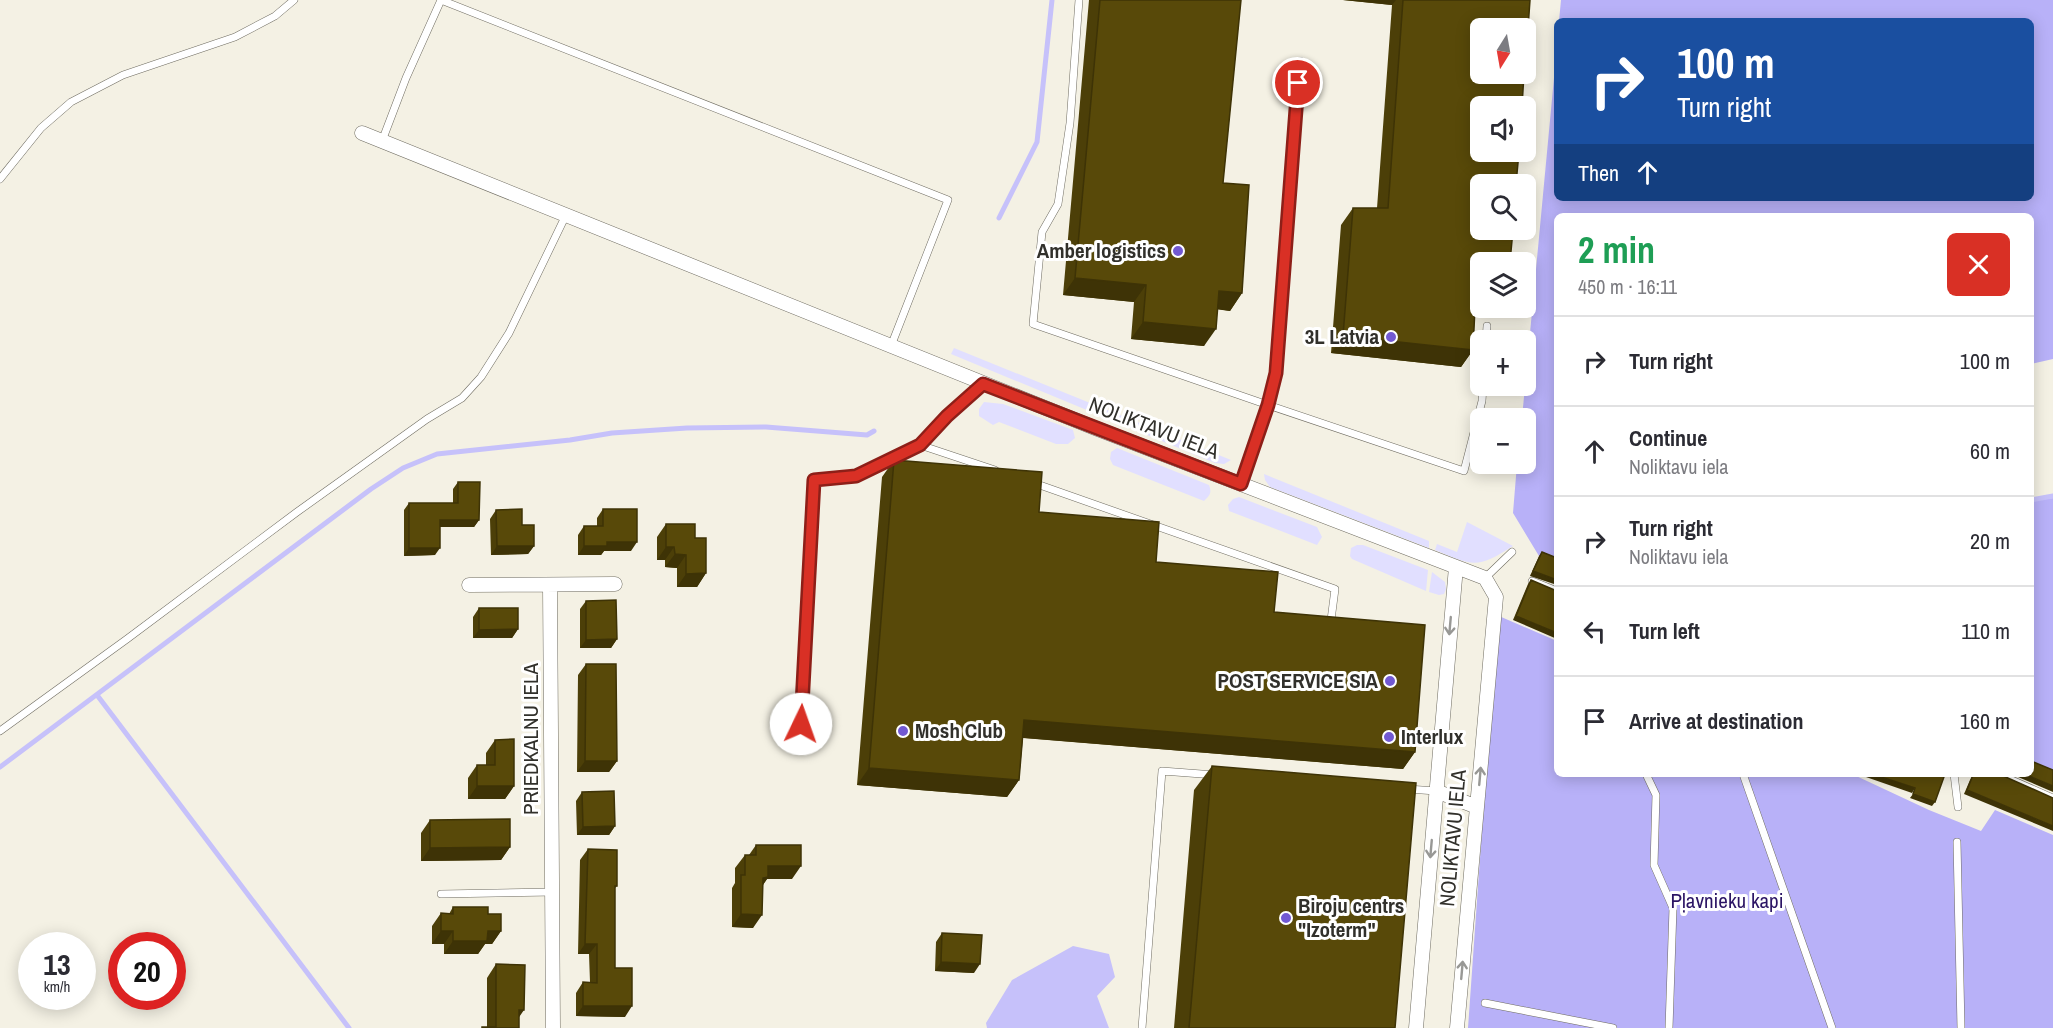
<!DOCTYPE html>
<meta charset="utf-8">
<style>
body{margin:0;font-family:"Archivo Narrow",sans-serif;background:#f7f7f7;color:#2b2b33;height:100vh;display:flex;flex-direction:column;font-size:22px;white-space:nowrap}
*{box-sizing:border-box;margin:0}
p{font-size:20px;color:#7c7c81}
.icon{flex:none;width:33px;height:33px;fill:none;stroke:currentColor;stroke-width:2;stroke-linecap:round;stroke-linejoin:round}
.map{position:relative;flex:1;overflow:hidden}
.drawer{position:absolute;left:1554px;top:213px;width:480px;height:564px;display:flex;flex-direction:column;background:#fff;border-radius:9px;box-shadow:0 3px 15px #0003}
.drawer>*{flex:none}
.banner{position:absolute;left:1554px;top:18px;width:480px;height:183px;border-radius:9px;box-shadow:0 3px 15px #0003;background:#1a4fa0;color:#fff;overflow:hidden}
.needle{width:39px;rotate:191deg}
.controls{position:absolute;left:1470px;top:18px;display:grid;gap:12px}
.controls a{display:grid;place-items:center;width:66px;height:66px;border-radius:9px;background:#fff;box-shadow:0 3px 15px #0003;font-size:30px}
.speed{position:absolute;left:18px;top:932px;display:flex;gap:12px;font-size:30px;font-weight:700;text-align:center}
.speed>*{display:grid;place-content:center;width:78px;height:78px;border-radius:50%;background:#fff;box-shadow:0 3px 15px #0003;line-height:1}
.speed small{font-size:15px;font-weight:400}
.speed .limit{border:9px solid #d22;background:#fff;color:#111}
.pin{position:absolute;display:grid;place-items:center;width:51px;height:51px;color:#fff;margin:-26px;border:3px solid #fff;border-radius:50%;box-shadow:0 2px 6px #0007}
.me{position:absolute;width:66px;margin:-33px;rotate:3deg;stroke-linejoin:round;filter:drop-shadow(0 0 4px #0008)}
.turn{display:flex;align-items:center;gap:21px;height:126px;padding:0 24px;font-size:27px}
.turn .icon{width:78px;height:78px;stroke-width:2.5}
.turn b{display:block;font-size:42px;line-height:51px}
.then{display:flex;align-items:center;height:57px;padding:0 24px;background:#0003;gap:12px;font-size:22px}
.round{display:grid;place-items:center;flex:none;width:63px;height:63px;border-radius:9px;background:#f7f7f7}
.headline{display:flex;align-items:center;justify-content:space-between;height:102px;padding:0 24px}
h1{font-size:36px;font-weight:800;line-height:45px;color:#1e9e55}
ul{padding:0;list-style:none}
li{display:flex;align-items:center;gap:18px;height:90px;padding:0 24px;border-top:2px solid #e1e1e2}
li div{flex:1}
li b{display:block;font-size:22px}
li em{font-style:normal}
.map>svg:first-child{display:block}
</style>
<div class="map">
<svg width="2053" height="1028" viewBox="0 0 2053 1028">
<rect width="100%" height="100%" fill="#f4f1e4"/>
<!-- green -->
<path fill="#e1dfff" d="M 954,348 L 1231,460 L 1224,464 L 1215,463 L 951,354 Z
M 984,402 L 1003,404 L 1073,430 L 1075,438 L 1068,444 L 1056,444 L 999,422 L 993,425 L 979,416 L 979,409 Z
M 1117,448 L 1209,485 C 1212,493 1210,495 1204,501 L 1113,465 L 1110,459 L 1111,452 Z
M 1264,474 L 1429,541 L 1429,548 L 1270,487 L 1265,480 Z
M 1239,497 L 1317,527 L 1322,537 L 1317,545 L 1229,511 L 1228,505 L 1233,499 Z
M 1467,522 L 1513,546 C 1477,569 1473,566 1435,550 L 1437,544 L 1457,552 Z
M 1357,545 L 1363,545 L 1428,570 L 1426,591 L 1352,559 L 1350,556 L 1351,548 Z
M 1432,572 L 1445,582 L 1446,589 L 1444,594 L 1439,595 L 1429,592 Z"/>
<!-- forest -->
<path fill="#b8b1f8" d="M 1561,0 L 2053,0 L 2053,359 L 2031,364 L 2031,216 L 1557,216 L 1557,564 L 1539,556 L 1513,513 L 1517,464 L 1526,464 L 1526,418 L 1522,418 L 1557,46 L 1557,198 L 2031,198 L 2031,21 L 1559,21 Z
M 2053,498 L 2053,776 L 2031,767 L 2031,501 Z
M 1499,616 L 1557,641 L 1557,774 L 1852,774 L 1929,810 L 1981,831 L 1995,810 L 2053,835 L 2053,1028 L 1468,1028 L 1494,660 Z"/>
<!-- water -->
<path fill="#c6c1fa" d="M 1073,946 L 1109,954 L 1115,977 L 1097,996 L 1109,1028 L 987,1028 L 986,1023 L 1012,980 Z"/>
<g fill="none" stroke-linecap="round" stroke-linejoin="round">
<!-- stream -->
<path stroke="#c6c1fa" stroke-width="5" d="M 999,218 L 1037,142 L 1052,0
M 2031,500 L 2053,496
M 97,695 L 349,1028
M 0,767 L 371,489 L 403,468 L 437,454 L 570,440 L 612,433 L 687,428 L 766,427 L 867,435 L 874,431"/>
<defs>
<path id="lane" d="M 1079,0 L 1070,123 L 1058,204 L 1042,232 L 1033,324 L 1268,405 L 1464,471 L 1482,401 L 1483,386
M 382,141 L 406,78 L 441,0 L 948,200 L 891,346
M 0,179 L 41,128 L 71,102 L 123,75 L 235,37 L 275,16 L 294,0
M 1486,340 L 1487,326
M 920,445 L 995,470
M 1034,483 L 1335,589 L 1331,620
M 1241,484 L 1268,405 L 1276,373 L 1300,61
M 1485,578 L 1512,552
M 1532,581 L 1557,591
M 801,724 L 814,480 L 856,476 L 920,445 L 947,416 L 983,384
M 0,731 L 127,639 L 297,512 L 427,419 L 462,398 L 481,377 L 509,333 L 566,215
M 1646,774 L 1656,795 L 1654,865 L 1673,908 L 1669,1028
M 1743,774 L 1832,1028
M 1954,774 L 1958,807
M 1998,774 L 2053,798
M 1408,789 L 1436,791
M 1957,842 L 1961,1028
M 441,894 L 553,892
M 1485,1003 L 1613,1028
M 1142,1028 L 1162,771 L 1215,775"/>
<path id="street" d="M 362,133 L 1095,428 L 1485,578 L 1496,597 L 1457,1028
M 469,585 L 615,584
M 550,585 L 553,1028
M 1436,791 L 1477,807
M 1416,1028 L 1456,567"/>
</defs>
<!-- lane casing -->
<use href="#lane" stroke="#6f6c61" stroke-width="8"/>
<!-- street casing -->
<use href="#street" stroke="#6f6c61" stroke-width="15"/>
<!-- lane -->
<use href="#lane" stroke="#fff" stroke-width="7"/>
<!-- street -->
<use href="#street" stroke="#fff" stroke-width="14"/>
</g>
<!-- wall -->
<path fill="#4c3f08" d="M 1089,0 L 1241,0 L 1223,183 L 1242,293 L 1230,311 L 1218,309 L 1204,346 L 1131,339 L 1134,302 L 1063,295 Z
M 1343,0 L 1530,0 L 1480,262 L 1480,284 L 1476,284 L 1473,350 L 1461,367 L 1331,353 L 1341,225 L 1353,208 L 1377,208 L 1392,5 Z
M 894,460 L 1039,512 L 1274,612 L 1415,752 L 1403,769 L 1023,738 L 1019,780 L 1007,797 L 857,785 L 882,477 Z
M 458,482 L 479,520 L 474,527 L 440,527 L 435,555 L 404,556 L 404,510 L 409,503 L 453,503 L 453,489 Z
M 603,509 L 631,551 L 604,551 L 601,555 L 578,555 L 578,535 L 584,526 L 597,526 L 597,518 Z
M 496,510 L 522,525 L 534,546 L 528,554 L 491,555 L 490,519 Z
M 666,524 L 695,538 L 706,573 L 697,587 L 677,587 L 677,568 L 665,567 L 665,560 L 657,560 L 657,537 Z
M 1542,552 L 1557,558 L 1530,576 L 1539,556 Z
M 1531,580 L 1557,591 L 1513,620 L 1528,584 Z
M 586,601 L 617,639 L 611,648 L 580,648 L 580,609 Z
M 479,608 L 518,629 L 512,638 L 473,638 L 473,617 Z
M 586,664 L 617,761 L 609,772 L 577,772 L 578,675 Z
M 495,740 L 514,786 L 505,799 L 468,799 L 468,778 L 477,765 L 486,765 L 486,753 Z
M 1212,766 L 1395,1028 L 1174,1028 L 1194,790 Z
M 1976,774 L 1999,774 L 1964,794 L 1970,780 L 1973,775 L 1975,776 Z
M 582,792 L 615,826 L 609,835 L 577,835 L 576,801 Z
M 430,820 L 510,847 L 501,860 L 421,861 L 421,833 Z
M 756,845 L 792,879 L 767,879 L 763,885 L 753,928 L 732,927 L 732,888 L 735,883 L 735,868 L 745,855 L 749,855 Z
M 588,849 L 617,886 L 615,888 L 615,968 L 625,1017 L 576,1016 L 576,993 L 583,982 L 590,982 L 589,954 L 578,954 L 580,860 Z
M 453,907 L 488,914 L 501,931 L 492,944 L 485,944 L 478,954 L 444,954 L 444,944 L 432,944 L 432,926 L 441,913 L 449,914 Z
M 942,933 L 974,973 L 935,971 L 936,942 Z
M 496,964 L 519,1018 L 519,1028 L 481,1028 L 487,1027 L 487,978 Z"/>
<!-- shaded-wall -->
<path fill="#3e3306" d="M 1343,0 L 1396,0 L 1392,5 Z
M 1477,265 L 1480,266 L 1480,284 L 1465,283 Z
M 1075,278 L 1146,285 L 1134,302 L 1063,295 Z
M 1219,291 L 1242,293 L 1230,311 L 1207,308 Z
M 1143,322 L 1216,329 L 1204,346 L 1131,339 Z
M 1343,336 L 1473,350 L 1461,367 L 1331,353 Z
M 440,520 L 479,520 L 474,527 L 435,527 Z
M 607,542 L 637,542 L 631,551 L 604,551 L 601,555 L 578,555 L 584,546 Z
M 497,546 L 534,546 L 528,554 L 491,555 Z
M 666,547 L 674,547 L 665,560 L 657,560 Z
M 409,548 L 440,548 L 435,555 L 404,556 Z
M 675,554 L 686,555 L 677,568 L 665,567 Z
M 1533,571 L 1557,580 L 1557,585 L 1530,576 Z
M 706,573 L 697,587 L 677,587 L 686,574 Z
M 1516,616 L 1557,633 L 1557,639 L 1513,620 Z
M 518,629 L 512,638 L 473,638 L 479,630 Z
M 617,639 L 611,648 L 580,648 L 586,640 Z
M 1024,720 L 1415,752 L 1403,769 L 1012,737 Z
M 585,761 L 617,761 L 609,772 L 577,772 Z
M 869,768 L 1019,780 L 1007,797 L 857,785 Z
M 1868,774 L 1872,774 L 1915,788 L 1912,793 L 1866,777 Z
M 2011,774 L 2024,774 L 2053,786 L 2053,792 Z
M 477,786 L 514,786 L 505,799 L 468,799 Z
M 1967,790 L 2053,826 L 2053,831 L 1964,794 Z
M 1913,794 L 1935,802 L 1932,806 L 1910,798 Z
M 615,826 L 609,835 L 577,835 L 583,827 Z
M 510,847 L 501,860 L 421,861 L 430,848 Z
M 768,866 L 801,866 L 792,879 L 767,879 L 759,890 L 753,891 Z
M 741,914 L 762,915 L 753,928 L 732,927 Z
M 441,931 L 453,931 L 444,944 L 432,944 Z
M 488,931 L 501,931 L 492,944 L 485,944 L 478,954 L 444,954 L 453,941 Z
M 585,944 L 597,944 L 589,954 L 578,954 Z
M 941,962 L 980,964 L 974,973 L 935,971 Z
M 583,1006 L 632,1006 L 625,1017 L 576,1016 Z
M 519,1010 L 524,1010 L 515,1023 Z"/>
<!-- building -->
<path fill="#584909" stroke="#3e3306" stroke-width="1.5" d="M 1100,0 L 1241,0 L 1223,183 L 1249,185 L 1242,293 L 1219,291 L 1216,329 L 1143,322 L 1146,285 L 1075,278 Z
M 1403,0 L 1530,0 L 1526,57 L 1526,28 L 1480,28 L 1480,74 L 1524,74 L 1522,106 L 1480,106 L 1480,152 L 1519,152 L 1516,184 L 1480,184 L 1480,230 L 1513,230 L 1510,262 L 1480,262 L 1480,266 L 1477,265 L 1473,350 L 1343,336 L 1353,208 L 1388,208 Z
M 894,460 L 1042,472 L 1039,512 L 1159,522 L 1156,562 L 1278,572 L 1274,612 L 1425,625 L 1415,752 L 1024,720 L 1019,780 L 869,768 Z
M 458,482 L 480,482 L 479,520 L 440,520 L 440,548 L 409,548 L 409,503 L 458,503 Z
M 522,509 L 522,525 L 534,525 L 534,546 L 497,546 L 496,510 Z
M 603,509 L 637,509 L 637,542 L 607,542 L 607,546 L 584,546 L 584,526 L 603,526 Z
M 666,524 L 695,524 L 695,538 L 706,538 L 706,573 L 686,574 L 686,555 L 675,554 L 674,547 L 666,547 Z
M 1542,552 L 1557,558 L 1557,580 L 1533,571 Z
M 1531,580 L 1557,591 L 1557,633 L 1516,616 Z
M 616,600 L 617,639 L 586,640 L 586,601 Z
M 479,608 L 518,608 L 518,629 L 479,630 Z
M 586,664 L 616,664 L 617,761 L 585,761 Z
M 514,739 L 514,786 L 477,786 L 477,765 L 495,765 L 495,740 Z
M 2031,761 L 2053,770 L 2053,786 L 2024,774 L 2031,774 Z
M 1212,766 L 1416,783 L 1395,1028 L 1189,1028 Z
M 1872,774 L 1945,774 L 1935,802 L 1913,794 L 1915,788 Z
M 1977,774 L 1999,774 L 2053,798 L 2053,826 L 1967,790 L 1973,775 L 1976,776 Z
M 614,791 L 615,826 L 583,827 L 582,792 Z
M 510,819 L 510,847 L 430,848 L 430,820 Z
M 756,845 L 801,845 L 801,866 L 768,866 L 768,877 L 763,878 L 762,915 L 741,914 L 741,875 L 745,875 L 745,855 L 756,855 Z
M 588,849 L 617,850 L 617,886 L 615,886 L 615,968 L 632,968 L 632,1006 L 583,1006 L 583,982 L 597,983 L 597,944 L 585,944 Z
M 453,907 L 488,907 L 488,914 L 501,914 L 501,931 L 488,931 L 487,941 L 453,941 L 453,931 L 441,931 L 441,913 L 453,914 Z
M 942,933 L 982,935 L 980,964 L 941,962 Z
M 496,964 L 525,965 L 524,1010 L 519,1010 L 519,1028 L 482,1028 L 482,1027 L 496,1027 Z"/>
<!-- one-way arrows -->
<defs><path id="oneway-shaft" d="M-6 0H5M1.5-3L5.5 0L1.5 3" fill="none" stroke-width="1.6" stroke-linecap="round" stroke-linejoin="round" transform="scale(1.5)"/></defs>
<g stroke="#989895">
<use href="#oneway-shaft" transform="translate(1450 626) rotate(95)"/>
<use href="#oneway-shaft" transform="translate(1480 776) rotate(-85)"/>
<use href="#oneway-shaft" transform="translate(1431 849) rotate(95)"/>
<use href="#oneway-shaft" transform="translate(1462 970) rotate(-85)"/>
</g>
<g fill="none" stroke-linecap="round" stroke-linejoin="round">
<defs>
<path id="route" d="M 801,724 L 814,480 L 856,476 L 920,445 L 947,416 L 983,384 L 1241,484 L 1268,405 L 1276,373 L 1298,83"/>
</defs>
<!-- route casing -->
<use href="#route" stroke="#8d1f18" stroke-width="15"/>
<!-- route -->
<use href="#route" stroke="#d93025" stroke-width="10"/>
</g>
<!-- markers -->
<g fill="#7259d3" stroke="#fff" stroke-width="2">
<circle cx="1178" cy="251" r="6"/>
<circle cx="1391" cy="337" r="6"/>
<circle cx="1390" cy="681" r="6"/>
<circle cx="903" cy="731" r="6"/>
<circle cx="1389" cy="737" r="6"/>
<circle cx="1286" cy="918" r="6"/>
</g>
<g text-anchor="middle" stroke-width="6" stroke-linejoin="round" paint-order="stroke">
<!-- poi labels -->
<g font-size="21" font-weight="bold" fill="#31302b" stroke="#fff" text-anchor="end">
<text x="1166" y="258">Amber logistics</text>
<text x="1379" y="344">3L Latvia</text>
<text x="1378" y="688">POST SERVICE SIA</text>
<text x="915" y="738" text-anchor="start">Mosh Club</text>
<text x="1401" y="744" text-anchor="start">Interlux</text>
<text x="1298" y="913" text-anchor="start">Biroju centrs<tspan x="1298" dy="24">"Izoterm"</tspan></text>
</g>
<!-- street labels -->
<g font-size="21" fill="#31302b" stroke="#fff">
<text transform="translate(1154 428) rotate(21)" y="7">NOLIKTAVU IELA</text>
<text transform="translate(531 739) rotate(-90)" y="7">PRIEDKALNU IELA</text>
<text transform="translate(1453 838) rotate(-85)" y="7">NOLIKTAVU IELA</text>
</g>
<!-- park labels -->
<g font-size="21" fill="#2b1464" stroke="#fff">
<text x="1727" y="908">Pļavnieku kapi</text>
</g>
</g>
</svg>
<div class="controls">
<a><svg class="needle" viewBox="-14 -14 28 28"><path d="M0-13l5 13h-10z" fill="#e53935"/><path d="M0 13l5-13h-10z" fill="#7c7c81"/></svg></a>
<a><svg class="icon" aria-label="sound" viewBox="0 0 24 24"><path d="M4 9h4l5-4v14l-5-4H4zM17 9q2 3 0 6"/></svg></a>
<a><svg class="icon" aria-label="search" viewBox="0 0 24 24"><circle cx="10" cy="10" r="6"/><path d="M15 15l6 6"/></svg></a>
<a><svg class="icon" aria-label="layers" viewBox="0 0 24 24"><path d="M12 4l9 5-9 5-9-5zM3 14l9 5 9-5"/></svg></a>
<a>+</a>
<a>−</a>
</div>
<div class="speed"><div>13<small>km/h</small></div><div class="limit">20</div></div>
<div class="pin" style="left:1298px;top:83px;background:#d93025"><svg class="icon" aria-label="arrive" viewBox="0 0 24 24"><path d="M6 21V4h12l-3 4 3 4H6"/></svg></div>
<svg class="me" style="left:801px;top:724px" viewBox="-20 -20 40 40"><circle r="19" fill="#fff"/><path d="M0-13L10 11 0 6-10 11z" fill="#d93025"/></svg>
<div class="banner">
<div class="turn"><svg class="icon" aria-label="right" viewBox="0 0 24 24"><path d="M7 20v-9h11M14 6l5 5-5 5"/></svg><div><b>100 m</b>Turn right</div></div>
<div class="then">Then<svg class="icon" aria-label="ahead" viewBox="0 0 24 24"><path d="M12 20V5M6 11l6-6 6 6"/></svg></div>
</div>
<section class="drawer">
<div class="headline"><div><h1>2 min</h1><p>450 m · 16:11</p></div><a class="round" style="background:#d93025;color:#fff"><svg class="icon" aria-label="close" viewBox="0 0 24 24"><path d="M6 6l12 12M18 6L6 18"/></svg></a></div>
<ul>
<li><svg class="icon" aria-label="right" viewBox="0 0 24 24"><path d="M7 20v-9h11M14 6l5 5-5 5"/></svg><div><b>Turn right</b></div><em>100 m</em></li>
<li><svg class="icon" aria-label="ahead" viewBox="0 0 24 24"><path d="M12 20V5M6 11l6-6 6 6"/></svg><div><b>Continue</b><p>Noliktavu iela</p></div><em>60 m</em></li>
<li><svg class="icon" aria-label="right" viewBox="0 0 24 24"><path d="M7 20v-9h11M14 6l5 5-5 5"/></svg><div><b>Turn right</b><p>Noliktavu iela</p></div><em>20 m</em></li>
<li><svg class="icon" aria-label="left" viewBox="0 0 24 24"><path d="M17 20v-9H6M10 6l-5 5 5 5"/></svg><div><b>Turn left</b></div><em>110 m</em></li>
<li><svg class="icon" aria-label="arrive" viewBox="0 0 24 24"><path d="M6 21V4h12l-3 4 3 4H6"/></svg><div><b>Arrive at destination</b></div><em>160 m</em></li>
</ul>
</section>
</div>
